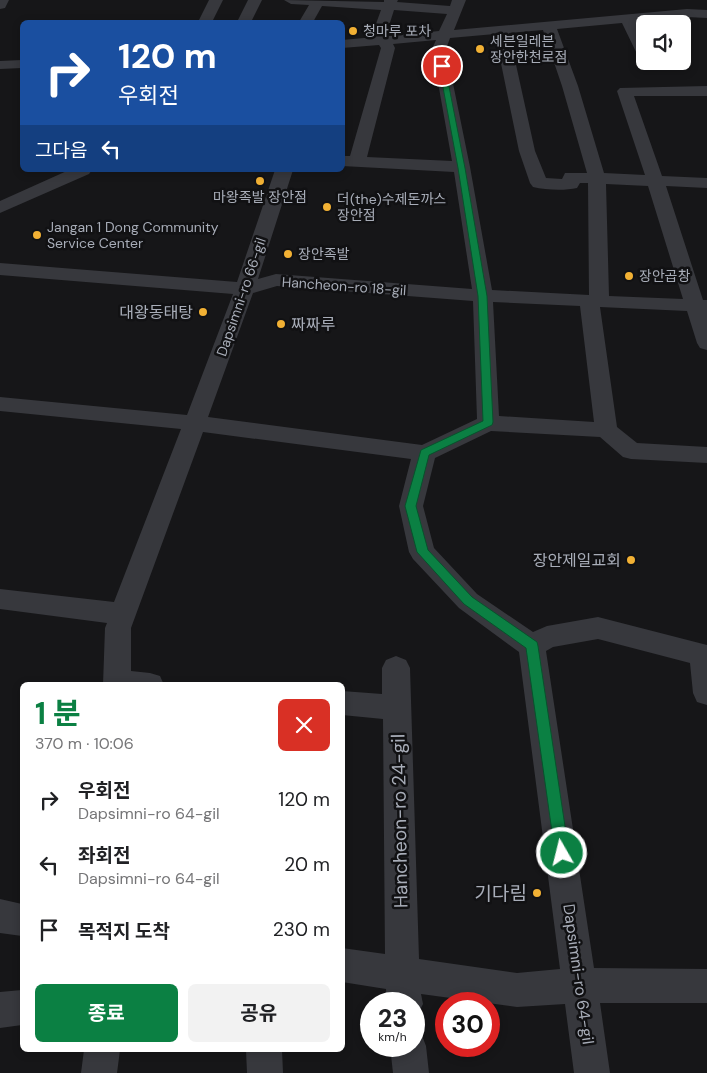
<!DOCTYPE html>
<html lang="ko">
<meta charset="utf-8">
<style>
body{margin:0;font-family:"DM Sans","Noto Sans KR",sans-serif;background:#f2f2f2;color:#202124;height:100vh;display:flex;flex-direction:column;font-size:19px;white-space:nowrap}
*{box-sizing:border-box;margin:0}
p{font-size:16px;color:#757577}
.icon{flex:none;width:28px;height:28px;fill:none;stroke:currentColor;stroke-width:2;stroke-linecap:round;stroke-linejoin:round}
.map{position:relative;flex:1;overflow:hidden}
.sheet{position:absolute;left:20px;top:682px;width:325px;height:370px;display:flex;flex-direction:column;background:#fff;border-radius:8px;box-shadow:0 2px 8px #0003}
.sheet>*{flex:none}
.top-card{position:absolute;left:20px;top:20px;width:325px;height:152px;border-radius:8px;box-shadow:0 2px 8px #0003;background:#1a4fa0;color:#fff;overflow:hidden}
.controls{position:absolute;left:636px;top:15px;display:grid;gap:10px}
.controls a{display:grid;place-items:center;width:55px;height:55px;border-radius:8px;background:#fff;box-shadow:0 2px 8px #0003;font-size:25px}
.speed{position:absolute;left:360px;top:992px;display:flex;gap:10px;font-size:25px;font-weight:700;text-align:center}
.speed>*{display:grid;place-content:center;width:65px;height:65px;border-radius:50%;background:#fff;box-shadow:0 2px 8px #0003;line-height:1}
.speed small{font-size:12px;font-weight:400}
.speed .limit{border:8px solid #d22;background:#fff;color:#111}
.pin{position:absolute;display:grid;place-items:center;width:42px;height:42px;color:#fff;margin:-21px;border:2px solid #fff;border-radius:50%;box-shadow:0 1px 5px #0007}
.me{position:absolute;width:55px;margin:-28px;rotate:352deg;stroke-linejoin:round;filter:drop-shadow(0 0 4px #0008)}
.turn{display:flex;align-items:center;gap:18px;height:105px;padding:0 15px;font-size:22px}
.turn .icon{width:65px;height:65px;stroke-width:2.5}
.turn b{display:block;font-size:35px;line-height:42px}
.then{display:flex;align-items:center;height:48px;padding:0 15px;background:#0003;gap:10px;font-size:19px}
.round{display:grid;place-items:center;flex:none;width:52px;height:52px;border-radius:8px;background:#f2f2f2}
.overview{display:flex;align-items:center;justify-content:space-between;height:85px;padding:0 15px}
h1{font-size:30px;font-weight:700;line-height:38px;color:#0b8043}
.primary-button{display:flex;gap:10px;margin-top:auto;padding:10px 15px}
.primary-button a{flex:1;height:58px;border-radius:8px;background:#0b8043;color:#fff;font-size:20px;font-weight:700;line-height:58px;text-align:center}
.primary-button a+a{background:#f2f2f2;color:#202124}
ul{padding:0;list-style:none}
li{display:flex;align-items:center;gap:15px;height:65px;padding:0 15px}
li div{flex:1}
li b{display:block;font-size:19px}
li em{font-style:normal}
.map>svg:first-child{display:block}
</style>
<div class="map">
<svg width="707" height="1073" viewBox="0 0 707 1073">
<rect width="100%" height="100%" fill="#161618"/>
<g fill="none" stroke-linecap="round" stroke-linejoin="round">
<!-- street -->
<path fill="#37383d" fill-rule="evenodd" d="M 0,0 L 9,0 L 5,8 L 0,9 Z
M 209,0 L 223,0 L 212,22 L 198,22 Z
M 248,0 L 262,0 L 251,22 L 237,22 Z
M 284,0 L 384,2 L 384,0 L 398,0 L 397,2 L 450,6 L 452,0 L 466,0 L 454,30 L 687,9 L 707,10 L 707,18 L 687,17 L 636,22 L 645,41 L 645,60 L 640,59 L 638,56 L 622,23 L 557,29 L 578,86 L 604,173 L 645,175 L 617,91 L 620,88 L 707,86 L 707,96 L 634,96 L 662,176 L 707,178 L 707,188 L 666,186 L 703,300 L 707,300 L 707,350 L 700,348 L 697,343 L 687,311 L 600,307 L 617,427 L 637,443 L 707,447 L 707,463 L 631,459 L 623,457 L 600,437 L 491,431 L 435,458 L 423,506 L 434,548 L 477,594 L 533,632 L 547,626 L 598,617 L 707,645 L 707,705 L 697,702 L 693,693 L 690,663 L 598,639 L 553,647 L 546,651 L 594,968 L 707,969 L 707,1003 L 600,1003 L 610,1073 L 574,1073 L 565,1004 L 517,1007 L 421,994 L 423,1004 L 417,1016 L 414,1018 L 414,1004 L 387,1004 L 386,989 L 342,982 L 342,948 L 385,954 L 383,719 L 342,715 L 342,691 L 382,694 L 382,668 L 386,660 L 396,656 L 406,660 L 410,668 L 419,959 L 517,973 L 560,969 L 519,652 L 459,608 L 413,559 L 409,552 L 399,506 L 411,459 L 203,432 L 131,628 L 131,671 L 150,673 L 160,676 L 164,685 L 103,685 L 105,628 L 107,623 L 0,609 L 0,589 L 114,602 L 181,429 L 0,411 L 0,397 L 187,415 L 233,294 L 0,275 L 0,263 L 237,282 L 275,170 L 293,170 L 258,279 L 276,274 L 472,289 L 454,172 L 342,166 L 342,156 L 350,156 L 381,48 L 379,45 L 342,48 L 342,40 L 375,37 L 373,32 L 381,10 L 322,6 L 313,22 L 299,22 L 309,5 L 291,4 ZM 394,10 L 447,14 L 439,31 L 389,36 L 387,32 ZM 543,30 L 562,86 L 587,173 L 565,173 L 562,179 L 546,178 L 535,151 L 509,33 ZM 495,34 L 519,151 L 530,183 L 533,187 C 546,190 564,191 577,188 L 580,183 L 588,183 L 589,295 L 492,290 L 470,167 L 446,49 L 450,38 ZM 436,40 L 432,49 L 452,161 L 367,157 L 395,48 L 393,44 ZM 606,184 L 648,186 L 683,299 L 609,296 ZM 277,286 L 473,301 L 477,419 L 422,445 L 208,417 L 253,293 ZM 493,302 L 580,306 L 594,422 L 499,416 Z
M 22,60 L 22,68 L 0,69 L 0,61 Z
M 69,170 L 92,170 L 89,174 L 0,213 L 0,201 Z
M 0,899 L 22,904 L 22,936 L 0,933 Z
M 22,990 L 22,1025 L 0,1028 L 0,992 Z
M 414,1030 L 421,1033 L 426,1046 L 429,1073 L 393,1073 L 390,1046 L 414,1046 Z
M 84,1050 L 120,1050 L 117,1073 L 81,1073 Z
M 246,1050 L 282,1050 L 283,1073 L 247,1073 Z"/>
</g>
<!-- route -->
<path fill="#0b8043" stroke="#07532c" d="M 442,64 L 445,66 L 465,168 L 487,296 L 493,422 L 492,425 L 429,455 L 416,506 L 428,550 L 472,597 L 537,642 L 538,646 L 569,853 L 567,858 L 562,860 L 557,858 L 555,853 L 526,648 L 464,604 L 417,552 L 405,506 L 421,450 L 483,421 L 478,296 L 458,168 L 439,66 Z"/>
<!-- markers -->
<g fill="#f2b134" stroke="#111113" stroke-width="2">
<circle cx="353" cy="31" r="5"/>
<circle cx="480" cy="49" r="5"/>
<circle cx="260" cy="181" r="5"/>
<circle cx="327" cy="207" r="5"/>
<circle cx="37" cy="235" r="5"/>
<circle cx="288" cy="254" r="5"/>
<circle cx="629" cy="276" r="5"/>
<circle cx="203" cy="312" r="5"/>
<circle cx="281" cy="324" r="5"/>
<circle cx="631" cy="560" r="5"/>
<circle cx="537" cy="893" r="5"/>
</g>
<g text-anchor="middle" stroke-width="5" stroke-linejoin="round" paint-order="stroke">
<!-- far-poi labels -->
<g font-size="14" fill="#a8adb8" stroke="#111113" text-anchor="start">
<text x="363" y="36">청마루 포차</text>
<text x="490" y="46">세븐일레븐<tspan x="490" dy="16">장안한천로점</tspan></text>
<text x="260" y="202" text-anchor="middle">마왕족발 장안점</text>
<text x="337" y="204">더(the)수제돈까스<tspan x="337" dy="16">장안점</tspan></text>
<text x="47" y="232">Jangan 1 Dong Community<tspan x="47" dy="16">Service Center</tspan></text>
<text x="298" y="259">장안족발</text>
<text x="639" y="281">장안곱창</text>
</g>
<!-- far-street labels -->
<g font-size="14" fill="#a8adb8" stroke="#111113">
<text transform="translate(344 286) rotate(4)" y="5">Hancheon-ro 18-gil</text>
<text transform="translate(241 297) rotate(-71)" y="5">Dapsimni-ro 66-gil</text>
</g>
<!-- poi labels -->
<g font-size="16" fill="#a8adb8" stroke="#111113" text-anchor="end">
<text x="193" y="318">대왕동태탕</text>
<text x="291" y="330" text-anchor="start">짜짜루</text>
<text x="621" y="566">장안제일교회</text>
</g>
<!-- street labels -->
<g font-size="16" fill="#a8adb8" stroke="#111113">
<text transform="translate(579 974) rotate(82)" y="6">Dapsimni-ro 64-gil</text>
</g>
<!-- near-street labels -->
<g font-size="19" fill="#a8adb8" stroke="#111113">
<text transform="translate(399 821) rotate(-91)" y="7">Hancheon-ro 24-gil</text>
</g>
<!-- near-poi labels -->
<g font-size="19" fill="#a8adb8" stroke="#111113" text-anchor="end">
<text x="527" y="900">기다림</text>
</g>
</g>
</svg>
<div class="controls">
<a><svg class="icon" aria-label="sound" viewBox="0 0 24 24"><path d="M4 9h4l5-4v14l-5-4H4zM17 9q2 3 0 6"/></svg></a>
</div>
<div class="speed"><div>23<small>km/h</small></div><div class="limit">30</div></div>
<div class="pin" style="left:442px;top:66px;background:#d93025"><svg class="icon" aria-label="arrive" viewBox="0 0 24 24"><path d="M6 21V4h12l-3 4 3 4H6"/></svg></div>
<svg class="me" style="left:562px;top:853px" viewBox="-20 -20 40 40"><circle r="17" fill="#0b8043" stroke="#fff" stroke-width="3"/><path d="M0-11L8 9 0 5-8 9z" fill="#fff"/></svg>
<div class="top-card">
<div class="turn"><svg class="icon" aria-label="right" viewBox="0 0 24 24"><path d="M7 20v-9h11M14 6l5 5-5 5"/></svg><div><b>120 m</b>우회전</div></div>
<div class="then">그다음<svg class="icon" aria-label="left" viewBox="0 0 24 24"><path d="M17 20v-9H6M10 6l-5 5 5 5"/></svg></div>
</div>
<section class="sheet">
<div class="overview"><div><h1>1 분</h1><p>370 m · 10:06</p></div><a class="round" style="background:#d93025;color:#fff"><svg class="icon" aria-label="close" viewBox="0 0 24 24"><path d="M6 6l12 12M18 6L6 18"/></svg></a></div>
<ul>
<li><svg class="icon" aria-label="right" viewBox="0 0 24 24"><path d="M7 20v-9h11M14 6l5 5-5 5"/></svg><div><b>우회전</b><p>Dapsimni-ro 64-gil</p></div><em>120 m</em></li>
<li><svg class="icon" aria-label="left" viewBox="0 0 24 24"><path d="M17 20v-9H6M10 6l-5 5 5 5"/></svg><div><b>좌회전</b><p>Dapsimni-ro 64-gil</p></div><em>20 m</em></li>
<li><svg class="icon" aria-label="arrive" viewBox="0 0 24 24"><path d="M6 21V4h12l-3 4 3 4H6"/></svg><div><b>목적지 도착</b></div><em>230 m</em></li>
</ul>
<div class="primary-button"><a>종료</a><a>공유</a></div>
</section>
</div>
